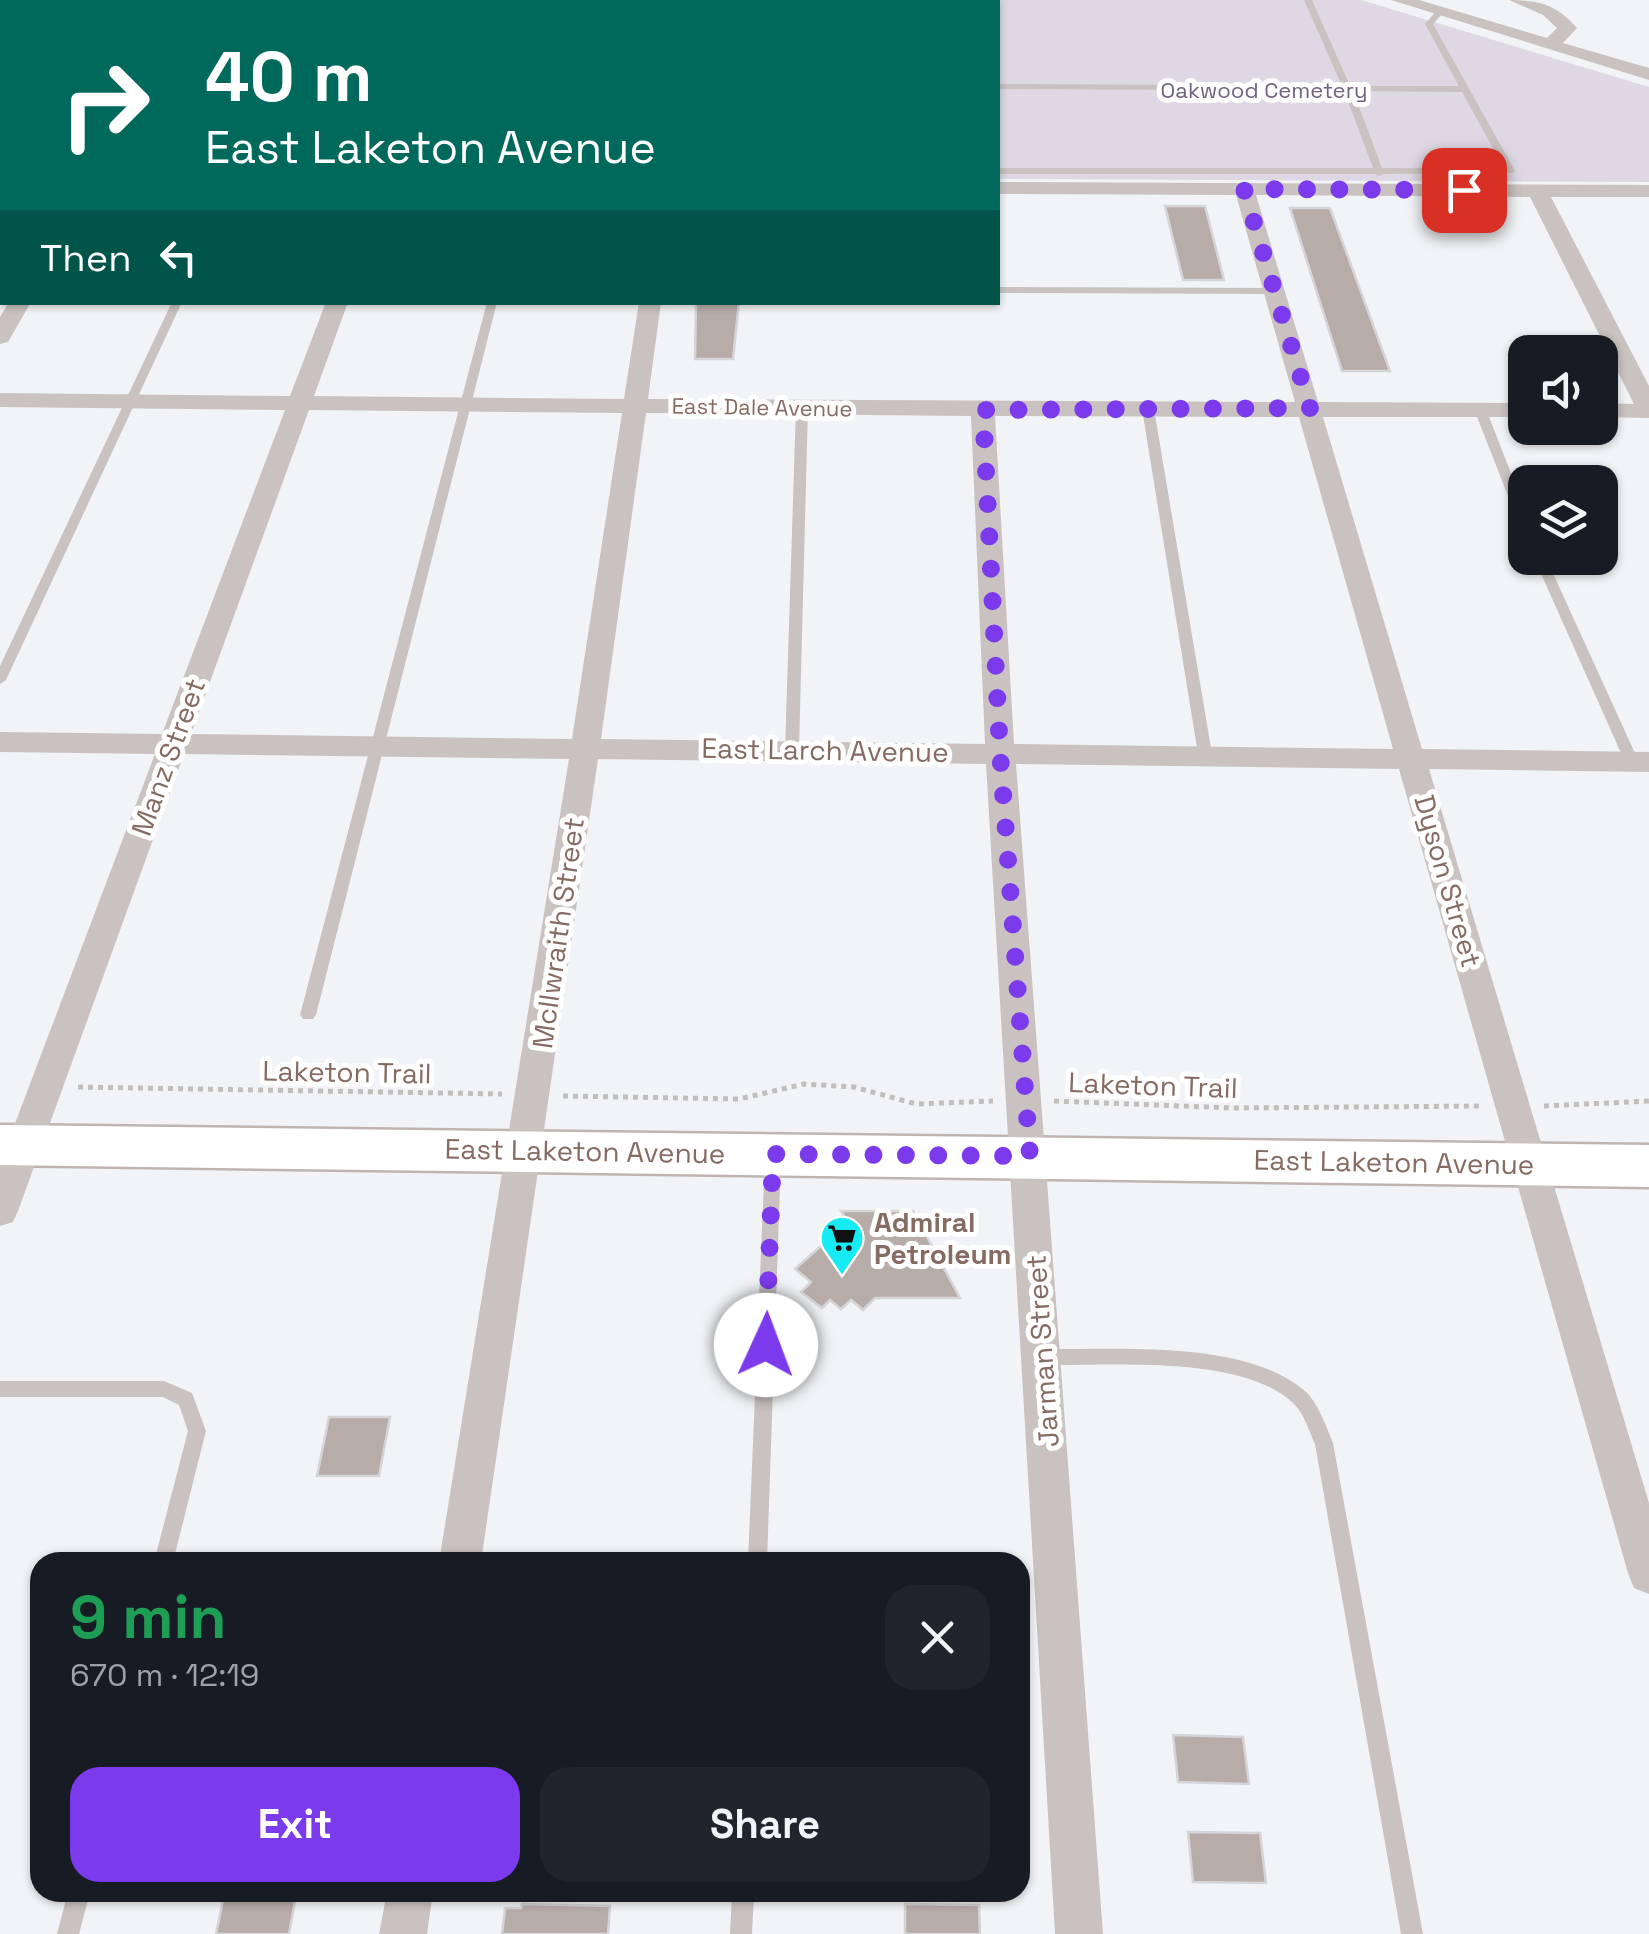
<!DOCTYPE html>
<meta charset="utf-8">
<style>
body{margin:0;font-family:"Space Grotesk",sans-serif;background:#20242c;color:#f1f3f6;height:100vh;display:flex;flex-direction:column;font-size:38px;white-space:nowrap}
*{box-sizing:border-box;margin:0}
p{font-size:32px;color:#9ea1a6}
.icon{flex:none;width:55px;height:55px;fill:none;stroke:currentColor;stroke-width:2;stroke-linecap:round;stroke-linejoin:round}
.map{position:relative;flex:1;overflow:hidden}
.side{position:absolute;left:30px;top:1552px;width:1000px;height:350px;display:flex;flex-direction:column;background:#171b24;border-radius:30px;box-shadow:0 2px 8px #0004}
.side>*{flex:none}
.top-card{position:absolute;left:0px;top:0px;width:1000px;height:305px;box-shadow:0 2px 8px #0004;background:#00695c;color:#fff;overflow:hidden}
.buttons{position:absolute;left:1508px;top:335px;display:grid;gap:20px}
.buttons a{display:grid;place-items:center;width:110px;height:110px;border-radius:20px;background:#171b24;box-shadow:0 2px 8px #0004;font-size:50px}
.pin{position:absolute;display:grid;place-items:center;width:85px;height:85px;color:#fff;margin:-42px;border-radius:20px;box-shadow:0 5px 15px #0006}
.me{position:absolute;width:110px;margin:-55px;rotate:2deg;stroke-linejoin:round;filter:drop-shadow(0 0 8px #0008)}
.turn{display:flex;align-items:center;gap:35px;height:210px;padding:0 40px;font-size:45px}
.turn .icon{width:130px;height:130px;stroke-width:2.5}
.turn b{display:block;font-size:70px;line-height:85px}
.then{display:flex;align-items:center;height:95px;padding:0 40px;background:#0003;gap:20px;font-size:38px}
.round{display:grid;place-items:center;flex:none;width:105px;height:105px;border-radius:30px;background:#20242c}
.overview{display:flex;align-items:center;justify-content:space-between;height:170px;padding:0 40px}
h1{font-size:60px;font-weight:800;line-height:75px;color:#1e9e55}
.primary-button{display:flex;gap:20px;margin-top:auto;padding:20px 40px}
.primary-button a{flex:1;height:115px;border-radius:30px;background:#7c3aed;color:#fff;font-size:40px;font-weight:800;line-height:115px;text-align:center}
.primary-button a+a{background:#20242c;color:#f1f3f6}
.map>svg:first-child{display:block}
</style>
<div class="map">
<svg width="1649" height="1934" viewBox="0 0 1649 1934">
<rect width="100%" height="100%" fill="#f2f3f6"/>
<!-- green -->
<path fill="#ddd8e3" d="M 226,0 L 1361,0 L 1649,87 L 1649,182 L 998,179 L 998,2 Z"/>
<!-- building -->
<path fill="#b8aca9" stroke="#d5d5d8" stroke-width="2.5" d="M 1165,206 L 1205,206 L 1224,280 L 1183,280 Z
M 1290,208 L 1330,208 L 1390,371 L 1342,371 Z
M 696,302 L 739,302 L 733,359 L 695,359 Z
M 841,1211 L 913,1211 L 960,1298 L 875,1298 L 863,1310 L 851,1300 L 841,1309 L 830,1300 L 822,1308 L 801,1292 L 811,1282 L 795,1269 L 848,1222 Z
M 329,1417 L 390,1417 L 379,1476 L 317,1476 Z
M 1173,1735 L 1243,1737 L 1249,1784 L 1178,1782 Z
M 1188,1832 L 1260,1833 L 1266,1883 L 1193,1882 Z
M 224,1895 L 296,1896 L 289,1934 L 216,1934 Z
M 522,1904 L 610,1906 L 608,1934 L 502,1934 L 505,1908 L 521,1908 Z
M 905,1904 L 979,1905 L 980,1934 L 905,1934 Z"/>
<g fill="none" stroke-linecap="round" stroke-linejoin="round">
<defs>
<path id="secondary" d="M 0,1125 L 1649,1145 L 1649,1187 L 0,1165 Z"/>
</defs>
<!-- secondary casing -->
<use href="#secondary" stroke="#beb5b2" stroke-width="5"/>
<!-- path -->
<path stroke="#c1bebc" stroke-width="5" stroke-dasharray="5 5" stroke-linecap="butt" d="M 78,1087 L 502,1094
M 563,1096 L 739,1099 L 804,1084 L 854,1087 L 916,1104 L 993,1101
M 1054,1101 L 1233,1108 L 1483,1106
M 1544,1106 L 1649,1101"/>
<!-- service -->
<path fill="#c9c2c0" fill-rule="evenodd" d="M 72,0 L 81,0 L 79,2 L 71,2 Z
M 379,0 L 387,0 L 386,2 L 378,2 Z
M 692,0 L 701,0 L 699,2 L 690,2 Z
M 875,0 L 883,0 L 883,2 L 875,2 Z
M 1304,0 L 1312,0 L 1350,86 L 1459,86 L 1425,24 L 1437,10 L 1443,10 L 1444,12 L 1433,24 L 1515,171 L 1513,173 L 1383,174 L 1379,176 L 1375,174 L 998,174 L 998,168 L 1373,168 L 1344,91 L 998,89 L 998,84 L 1342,86 ZM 1353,91 L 1462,92 L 1504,168 L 1382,168 Z
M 0,40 L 2,41 L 2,45 L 0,46 Z
M 998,287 L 1277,288 L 1282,291 L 1277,294 L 998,293 Z
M 172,302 L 182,302 L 6,680 L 0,684 L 0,666 Z
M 487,302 L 497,302 L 316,1015 L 313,1019 L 303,1019 L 300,1015 Z
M 802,404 L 808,407 L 799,750 L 792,755 L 785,750 L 796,407 Z
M 1148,406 L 1154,409 L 1212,754 L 1205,759 L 1198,754 L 1142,409 Z
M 1480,406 L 1486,409 L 1525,509 L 1525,528 L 1519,524 L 1474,409 Z
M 1534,558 L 1546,558 L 1639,762 L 1637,765 L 1627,765 L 1625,762 Z
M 773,1150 L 779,1152 L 781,1157 L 767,1562 L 748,1562 L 765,1157 L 767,1152 Z
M 1042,1349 C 1118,1350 1242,1339 1304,1390 C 1318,1402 1326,1426 1333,1443 L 1423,1934 L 1401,1934 L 1315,1444 C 1309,1431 1304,1413 1293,1403 C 1242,1354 1109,1366 1042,1365 L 1036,1363 L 1033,1357 L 1036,1351 Z
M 0,1381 L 164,1381 L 192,1393 L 206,1431 L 173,1562 L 154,1562 L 188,1431 L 179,1405 L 163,1397 L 0,1397 Z
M 68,1892 L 90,1892 L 79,1934 L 57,1934 Z
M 732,1892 L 754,1892 L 752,1934 L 730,1934 Z"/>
<!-- minor -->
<path fill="#c9c2c0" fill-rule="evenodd" d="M 1391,0 L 1419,0 L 1547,38 L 1557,28 L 1543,15 L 1509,0 C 1539,0 1557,5 1577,28 L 1563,43 L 1649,68 L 1649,80 Z
M 0,176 L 2,176 L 2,188 L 0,188 Z
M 998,182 L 1649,185 L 1649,197 L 1551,197 L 1649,386 L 1649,418 L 1600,417 L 1600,403 L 1634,404 L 1530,197 L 1256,195 L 1318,402 L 1525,403 L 1525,417 L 1323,417 L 1422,749 L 1649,752 L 1649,772 L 1429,769 L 1649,1503 L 1649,1594 L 1634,1588 L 1628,1573 L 1399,769 L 1016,764 L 1103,1934 L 1055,1934 L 986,764 L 598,759 L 481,1562 L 439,1562 L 569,759 L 184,754 L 18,1211 L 13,1222 L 0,1226 L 0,1163 L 155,754 L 0,752 L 0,732 L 162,734 L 285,410 L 0,407 L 0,393 L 290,396 L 326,302 L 348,302 L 314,396 L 624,399 L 639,302 L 661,302 L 648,399 L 1295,402 L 1236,195 L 998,194 ZM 309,410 L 622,413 L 572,739 L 191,734 ZM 646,413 L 971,416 L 985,744 L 601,739 ZM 995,416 L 1299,417 L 1393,749 L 1014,744 Z
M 9,302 L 31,302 L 8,342 L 0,344 L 0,317 Z
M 387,1892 L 433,1892 L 427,1934 L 379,1934 Z"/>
<!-- secondary -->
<use href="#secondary" fill="#fff" fill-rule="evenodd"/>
</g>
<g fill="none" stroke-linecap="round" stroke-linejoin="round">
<!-- route -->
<path stroke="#7c3aed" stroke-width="18" stroke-dasharray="0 32.4" d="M 766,1345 L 773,1154 L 1030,1156 L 1000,752 L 983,410 L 1310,408 L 1244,189 L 1464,190"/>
</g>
<!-- icons -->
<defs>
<symbol id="supermarket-pin" viewBox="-11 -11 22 30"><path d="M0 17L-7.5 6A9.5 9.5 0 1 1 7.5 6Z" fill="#16eaf2" stroke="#fff"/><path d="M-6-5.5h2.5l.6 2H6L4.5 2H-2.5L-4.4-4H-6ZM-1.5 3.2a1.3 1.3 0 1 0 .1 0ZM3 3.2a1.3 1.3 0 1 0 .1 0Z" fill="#111"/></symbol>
</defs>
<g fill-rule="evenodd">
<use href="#supermarket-pin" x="817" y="1213" width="50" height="68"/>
</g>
<g text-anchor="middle" stroke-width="10" stroke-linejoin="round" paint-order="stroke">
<!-- far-park labels -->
<g font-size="22" fill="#72627d" stroke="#fff">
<text x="1264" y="98">Oakwood Cemetery</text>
</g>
<!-- far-street labels -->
<g font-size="22" fill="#866b62" stroke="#fff">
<text transform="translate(762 407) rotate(1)" y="8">East Dale Avenue</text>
</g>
<!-- street labels -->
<g font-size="28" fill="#866b62" stroke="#fff">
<text transform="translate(825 750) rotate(1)" y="10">East Larch Avenue</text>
<text transform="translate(168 757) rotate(-70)" y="10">Manz Street</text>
<text transform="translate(1448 881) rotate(74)" y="10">Dyson Street</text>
<text transform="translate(558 933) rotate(-82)" y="10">McIlwraith Street</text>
<text transform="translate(347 1072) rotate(1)" y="10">Laketon Trail</text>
<text transform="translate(1153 1085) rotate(2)" y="10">Laketon Trail</text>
<text transform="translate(585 1151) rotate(1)" y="10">East Laketon Avenue</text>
<text transform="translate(1394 1162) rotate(1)" y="10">East Laketon Avenue</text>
<text transform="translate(1042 1351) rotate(-94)" y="10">Jarman Street</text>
</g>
<!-- poi labels -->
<g font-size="28" font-weight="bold" fill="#866b62" stroke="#fff" text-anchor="start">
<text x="874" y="1232">Admiral<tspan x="874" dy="32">Petroleum</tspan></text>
</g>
</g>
</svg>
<div class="buttons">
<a><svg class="icon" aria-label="sound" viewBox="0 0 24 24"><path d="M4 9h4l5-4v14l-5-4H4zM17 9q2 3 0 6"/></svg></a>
<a><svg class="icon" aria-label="layers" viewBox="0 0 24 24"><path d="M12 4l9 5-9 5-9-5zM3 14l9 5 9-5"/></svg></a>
</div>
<div class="pin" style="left:1464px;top:190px;background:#d93025"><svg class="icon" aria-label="arrive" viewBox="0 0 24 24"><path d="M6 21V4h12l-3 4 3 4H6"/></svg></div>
<svg class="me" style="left:766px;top:1345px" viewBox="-20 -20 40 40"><circle r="19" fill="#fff"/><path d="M0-13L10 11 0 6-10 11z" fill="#7c3aed"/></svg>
<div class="top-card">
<div class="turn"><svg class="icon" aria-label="right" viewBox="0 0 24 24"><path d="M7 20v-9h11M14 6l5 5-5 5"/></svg><div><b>40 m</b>East Laketon Avenue</div></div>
<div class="then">Then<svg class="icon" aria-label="left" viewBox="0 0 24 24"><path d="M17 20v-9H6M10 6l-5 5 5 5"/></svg></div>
</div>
<section class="side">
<div class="overview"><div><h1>9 min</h1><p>670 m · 12:19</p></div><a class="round"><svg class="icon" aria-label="close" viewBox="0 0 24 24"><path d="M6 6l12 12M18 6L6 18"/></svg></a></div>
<div class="primary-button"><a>Exit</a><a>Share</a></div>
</section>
</div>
